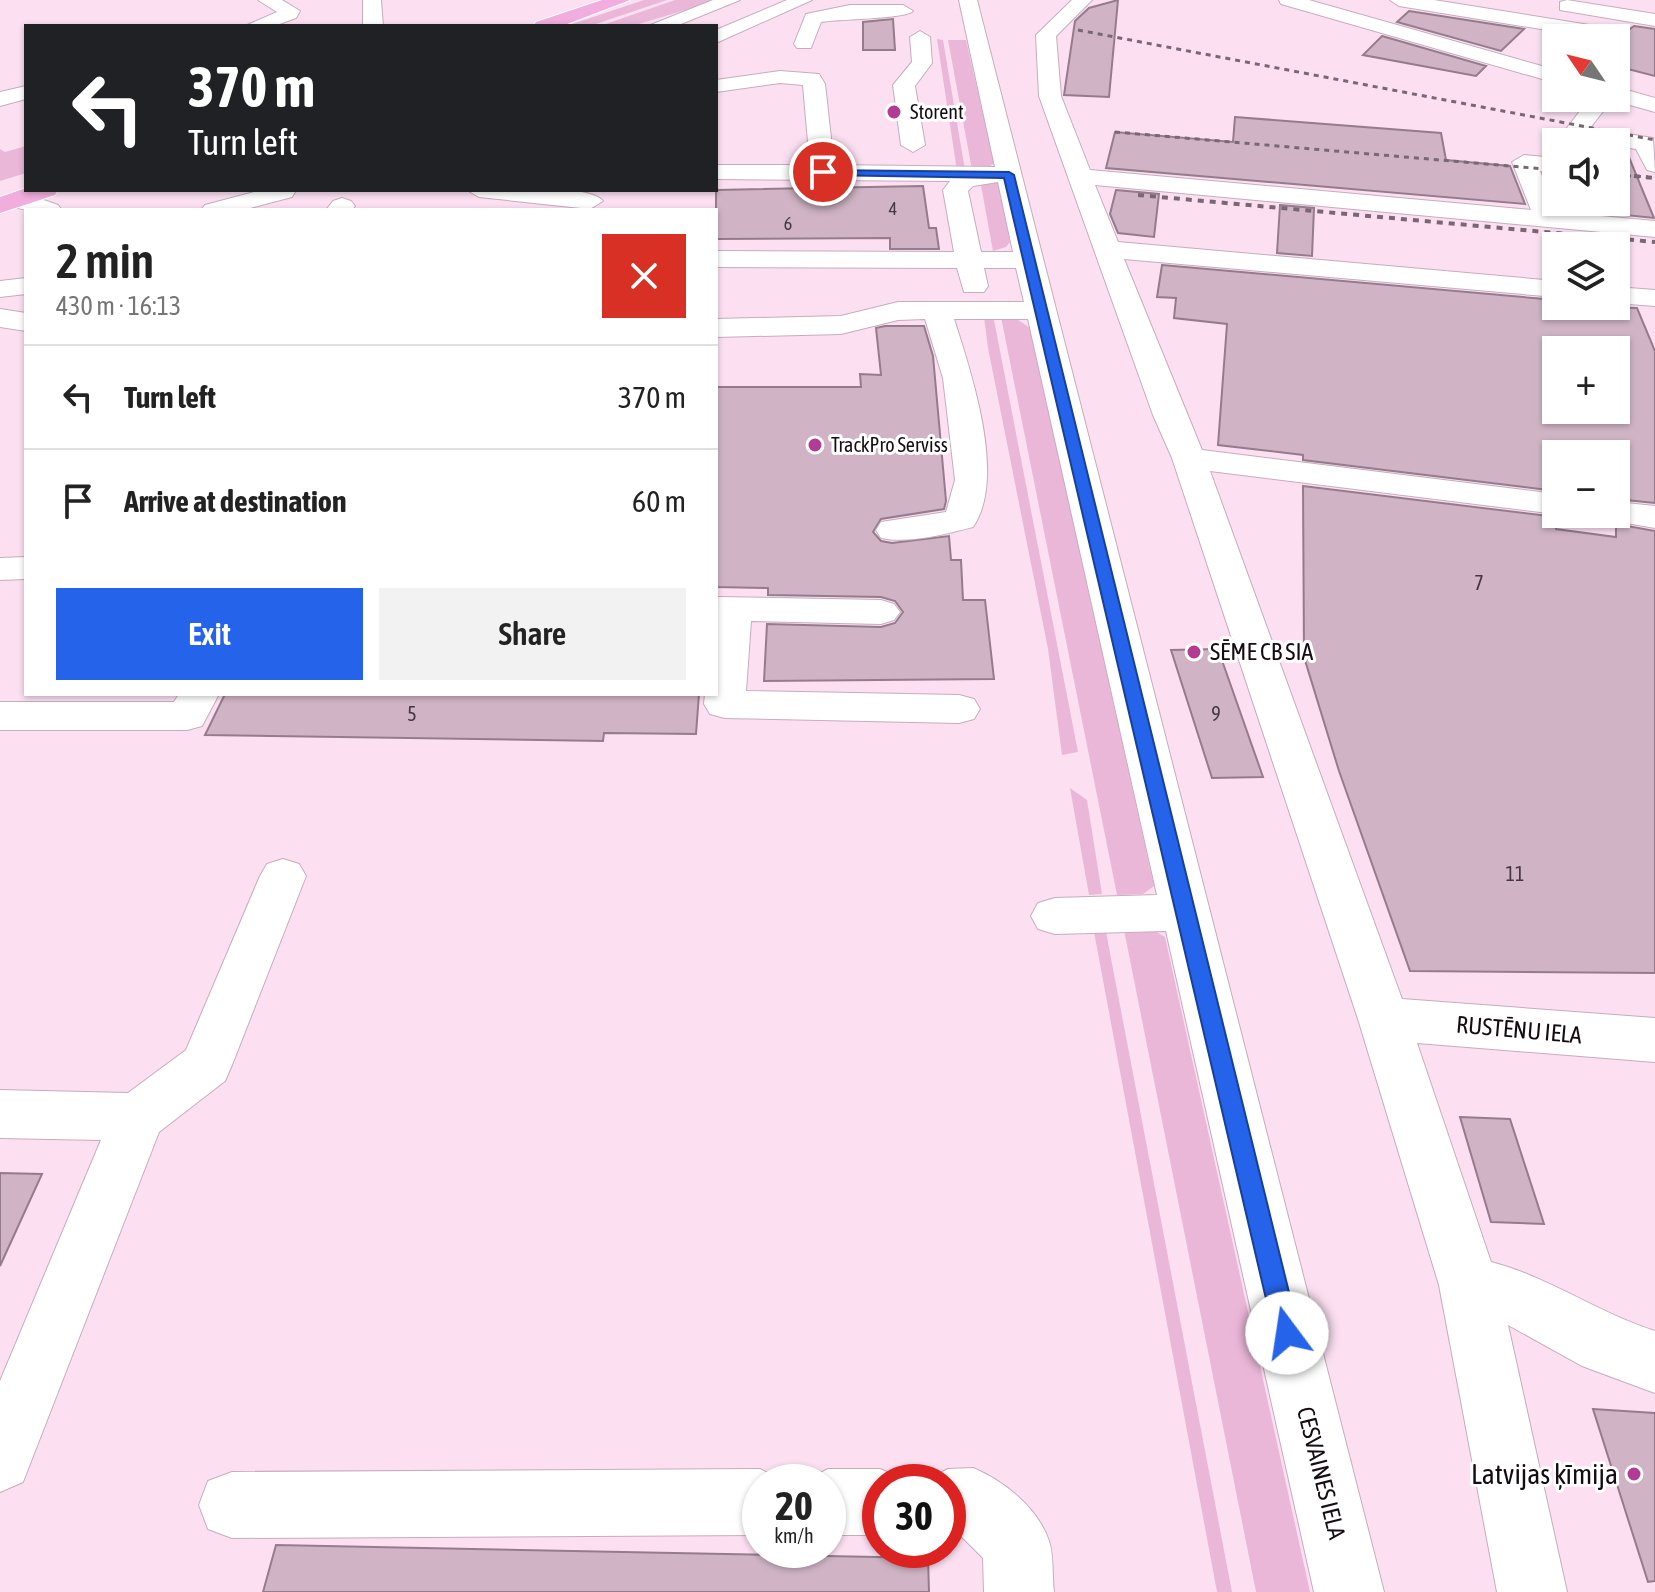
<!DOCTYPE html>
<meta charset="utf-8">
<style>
body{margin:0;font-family:"Asap Condensed",sans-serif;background:#f2f2f2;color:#222;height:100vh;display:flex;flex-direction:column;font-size:30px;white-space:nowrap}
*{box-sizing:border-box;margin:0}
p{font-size:26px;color:#767676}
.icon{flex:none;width:44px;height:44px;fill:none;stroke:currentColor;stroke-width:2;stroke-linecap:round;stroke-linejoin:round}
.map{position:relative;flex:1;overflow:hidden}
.panel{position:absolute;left:24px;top:208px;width:694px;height:488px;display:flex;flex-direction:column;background:#fff;border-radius:0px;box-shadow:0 2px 6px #0004}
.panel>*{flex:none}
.top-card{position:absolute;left:24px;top:24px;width:694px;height:168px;border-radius:0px;box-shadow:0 2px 6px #0004;background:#202124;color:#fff;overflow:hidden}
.needle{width:52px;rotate:305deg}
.controls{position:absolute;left:1542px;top:24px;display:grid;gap:16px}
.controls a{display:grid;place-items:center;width:88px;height:88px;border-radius:0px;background:#fff;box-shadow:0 2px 6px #0004;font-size:40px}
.speed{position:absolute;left:742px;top:1464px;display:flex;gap:16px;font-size:40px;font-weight:700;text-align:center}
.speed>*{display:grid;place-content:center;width:104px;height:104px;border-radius:50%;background:#fff;box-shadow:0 2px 6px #0004;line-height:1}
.speed small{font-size:20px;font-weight:400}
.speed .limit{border:12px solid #d22;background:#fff;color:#111}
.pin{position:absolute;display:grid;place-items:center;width:68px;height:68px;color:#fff;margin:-34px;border:4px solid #fff;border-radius:50%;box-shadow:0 2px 8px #0007}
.me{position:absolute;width:88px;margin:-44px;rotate:346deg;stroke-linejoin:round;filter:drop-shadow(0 0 6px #0008)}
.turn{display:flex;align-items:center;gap:28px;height:168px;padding:0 32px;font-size:36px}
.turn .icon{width:104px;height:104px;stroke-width:2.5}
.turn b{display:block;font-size:56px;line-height:68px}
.round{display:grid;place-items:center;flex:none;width:84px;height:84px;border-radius:0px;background:#f2f2f2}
.overview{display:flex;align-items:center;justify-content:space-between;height:136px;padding:0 32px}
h1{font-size:48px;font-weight:600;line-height:60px}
.cta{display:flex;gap:16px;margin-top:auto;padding:16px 32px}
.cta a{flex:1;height:92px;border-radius:0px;background:#2563eb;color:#fff;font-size:32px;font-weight:600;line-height:92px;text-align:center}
.cta a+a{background:#f2f2f2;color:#222}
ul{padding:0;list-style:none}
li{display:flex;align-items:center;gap:24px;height:104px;padding:0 32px;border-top:2px solid #e0e0e0}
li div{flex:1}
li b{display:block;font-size:30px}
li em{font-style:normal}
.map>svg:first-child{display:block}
</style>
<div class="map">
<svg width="1655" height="1592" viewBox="0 0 1655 1592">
<rect width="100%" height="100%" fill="#fce0f2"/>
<!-- green -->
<path fill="#ebb7d9" d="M 644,0 L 667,0 L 590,26 L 566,26 Z
M 675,0 L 719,0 L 632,26 L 600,26 Z
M 937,39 L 943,40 L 965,170 L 957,171 Z
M 948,40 L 966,40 L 994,163 L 988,168 L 972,170 Z
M 26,146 L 26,173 L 0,181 L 0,149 L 5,152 Z
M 980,180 L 998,182 L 1010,242 L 1006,247 L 993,251 Z
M 990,316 L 994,320 L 1078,752 L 1062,755 L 1048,649 L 988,348 L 984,317 Z
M 1001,317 L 1014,317 L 1030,328 L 1154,886 L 1143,894 L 1117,895 Z
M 1070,788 L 1087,800 L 1102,894 L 1089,895 Z
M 1150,928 L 1165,937 L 1310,1592 L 1256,1592 L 1124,930 Z
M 1094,932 L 1106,932 L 1232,1592 L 1217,1592 Z"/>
<!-- building -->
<path fill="#d0b4c5" stroke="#957c8c" stroke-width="2" fill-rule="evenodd" d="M 1118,0 L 1109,97 L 1064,95 L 1075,21 L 1089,8 Z
M 1409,11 L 1524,29 L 1501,51 L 1397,22 Z
M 893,19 L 895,50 L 863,50 L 863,22 Z
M 1634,26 L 1655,29 L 1655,76 L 1616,66 L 1616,39 Z
M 1382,36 L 1486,66 L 1476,76 L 1363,55 Z
M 1235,117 L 1441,133 L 1446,160 L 1510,166 L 1525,204 L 1106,168 L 1115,132 L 1233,142 Z
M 1616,149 L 1626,150 L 1654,218 L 1616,214 Z
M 923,186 L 929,228 L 936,228 L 939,249 L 890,249 L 890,238 L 716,239 L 716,190 Z
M 1116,190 L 1159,194 L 1154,237 L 1118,233 L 1110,214 Z
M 1280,205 L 1314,208 L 1312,256 L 1277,253 Z
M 1162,265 L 1556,300 L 1556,306 L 1637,308 L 1655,351 L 1655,503 L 1616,499 L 1616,454 L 1556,454 L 1556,491 L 1303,460 L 1303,455 L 1218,445 L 1227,324 L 1174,318 L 1176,298 L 1157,297 ZM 1556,350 L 1616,350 L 1616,410 L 1556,410 Z
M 885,326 L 924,326 L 933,356 L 946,501 L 944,509 L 881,519 L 873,532 L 881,541 L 892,543 L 949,536 L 951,560 L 961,560 L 963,600 L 985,600 L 994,679 L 764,681 L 767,624 L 881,627 L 895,623 L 903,612 L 895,601 L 881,597 L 768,595 L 768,588 L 716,587 L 716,387 L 861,387 L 860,374 L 881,375 L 876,328 Z
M 1303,486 L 1556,517 L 1556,529 L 1616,537 L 1616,524 L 1655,531 L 1655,973 L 1410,971 L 1339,771 L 1304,657 Z
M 1218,649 L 1263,777 L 1212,778 L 1171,650 Z
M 225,694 L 699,694 L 696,734 L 604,733 L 603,741 L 205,735 Z
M 1460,1117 L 1510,1119 L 1544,1224 L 1491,1222 Z
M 0,1173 L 42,1174 L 0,1266 Z
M 1593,1409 L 1655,1413 L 1655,1581 L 1648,1582 Z
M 276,1545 L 928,1558 L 929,1592 L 263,1592 Z"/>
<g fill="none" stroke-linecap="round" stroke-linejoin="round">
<defs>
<path id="minor" d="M 258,0 L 282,0 L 300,11 L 296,18 L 274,26 L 245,26 L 277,12 Z
M 363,0 L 381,0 L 383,26 L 363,26 Z
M 713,0 L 740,0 L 676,26 L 648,26 Z
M 787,0 L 812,0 L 716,43 L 716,30 Z
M 959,0 L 977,0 L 1384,1592 L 1314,1592 L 1166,931 L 1055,934 L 1038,929 L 1031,916 L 1038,903 L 1055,898 L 1157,895 L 1028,319 L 954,319 C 971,372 1007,478 973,527 C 946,534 909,544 881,538 L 876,530 L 881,522 L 946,512 L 955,480 L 943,378 L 925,319 L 898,320 L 841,334 L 716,337 L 716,319 L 841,316 L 898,302 L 1024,302 L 1016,268 L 984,268 L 988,286 L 984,292 L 964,292 L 957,268 L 716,267 L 716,251 L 954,252 L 943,190 L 950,181 L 716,179 L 716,165 L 810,165 L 803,85 L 780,83 L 716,92 L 716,80 L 780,71 L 819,74 L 825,84 L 834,165 L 995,167 ZM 998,182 L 1013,252 L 981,252 L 968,191 L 973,186 Z
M 1072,0 L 1092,0 L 1056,36 L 1061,96 L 1090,170 L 1531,210 L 1512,162 L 1524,155 L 1556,158 L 1556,172 L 1540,171 L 1557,212 L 1655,221 L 1655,237 L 1095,185 L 1118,242 L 1556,281 L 1556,297 L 1124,259 L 1202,450 L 1556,494 L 1556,514 L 1210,471 L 1402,999 L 1655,1018 L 1655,1062 L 1417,1043 L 1491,1262 C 1549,1277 1598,1313 1655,1331 L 1655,1393 L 1582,1366 L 1508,1325 L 1567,1592 L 1497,1592 L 1439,1285 L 1358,1019 L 1172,458 L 1153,415 L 1039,96 L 1036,35 Z
M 1279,0 L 1309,0 L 1556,70 L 1556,83 L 1281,4 Z
M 1390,0 L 1434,0 L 1602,27 L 1612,33 L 1609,37 L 1596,38 L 1399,6 Z
M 1567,0 L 1655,14 L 1655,26 L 1560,10 L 1560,2 Z
M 850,5 L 903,5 L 913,11 C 905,19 839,19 821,22 L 811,48 L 797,48 L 794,44 L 806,14 Z
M 920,31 L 930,37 L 932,63 L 915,86 L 925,145 L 913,152 L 901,145 L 893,85 L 912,62 L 910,37 Z
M 26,86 L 26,99 L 0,106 L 0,92 Z
M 1616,87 L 1655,98 L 1655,112 L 1612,100 L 1590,128 L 1653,138 L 1655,172 L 1647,170 L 1636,149 L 1616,146 L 1616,142 L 1574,140 L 1563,133 L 1590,98 L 1616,98 Z
M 262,190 L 295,192 L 292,197 L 243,210 L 201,210 L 205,205 Z
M 467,190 C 491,190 590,183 603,201 L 590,209 L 479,197 Z
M 18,191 L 58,205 L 62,210 C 44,210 17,215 5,199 L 9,194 Z
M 342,198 L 351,201 L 355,206 L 352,210 L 326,210 L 333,201 Z
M 26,278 L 26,294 L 0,297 L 0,281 Z
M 1616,287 L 1655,290 L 1655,306 L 1616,303 Z
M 0,309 L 26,313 L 26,331 L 0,327 Z
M 1616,502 L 1655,506 L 1655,528 L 1604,519 L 1600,514 L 1616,514 Z
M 26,557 L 26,579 L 0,580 L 0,558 Z
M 716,597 L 881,600 L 894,604 L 900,612 L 894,620 L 881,624 L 751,621 L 746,691 L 959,695 L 974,699 L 980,709 L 974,719 L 959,723 L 725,718 L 710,714 L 704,704 L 705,694 L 716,694 Z
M 179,694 L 219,694 L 202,726 L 187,730 L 0,730 L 0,702 L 174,702 Z
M 283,859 L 299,864 L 306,876 L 232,1065 L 225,1081 L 159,1132 L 23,1482 L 0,1492 L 0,1381 L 101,1140 L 0,1138 L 0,1090 L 128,1093 L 186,1050 L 260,876 L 267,864 Z
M 973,1468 C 1004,1481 1038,1508 1049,1541 C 1054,1556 1052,1576 1054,1592 L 984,1592 L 983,1558 L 960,1535 L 948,1535 L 948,1482 L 923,1482 L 948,1469 Z
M 760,1469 L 785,1482 L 760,1482 L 760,1535 L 232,1538 L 208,1529 L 199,1505 L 208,1481 L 232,1472 Z
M 828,1469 L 880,1469 L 903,1479 L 905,1482 L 880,1482 L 880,1535 L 828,1535 L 828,1482 L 803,1482 Z"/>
<path id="major" d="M 602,0 L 630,0 L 562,26 L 533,26 L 536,22 Z
M 26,188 L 58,190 L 55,195 L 0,213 L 0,197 Z"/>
</defs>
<!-- minor casing -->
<use href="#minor" stroke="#c7acbd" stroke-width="2"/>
<!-- major casing -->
<use href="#major" stroke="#fff" stroke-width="2"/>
<!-- minor -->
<use href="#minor" fill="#fff" fill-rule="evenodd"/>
<!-- major -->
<use href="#major" fill="#f1addd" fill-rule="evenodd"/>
<!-- rail-far1 -->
<path stroke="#796773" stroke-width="3" stroke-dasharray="5 5" stroke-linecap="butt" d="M 1078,30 L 1655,140
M 1115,132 L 1556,170
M 1616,175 L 1648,177"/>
<!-- rail -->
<path stroke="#796773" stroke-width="4" stroke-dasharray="6 6" stroke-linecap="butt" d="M 1622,175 L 1655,178
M 1138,195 L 1655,242"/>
</g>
<!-- route -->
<path fill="#2563eb" stroke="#184099" stroke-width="2" d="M 819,170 L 1009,172 L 1014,175 L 1299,1333 L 1296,1342 L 1287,1345 L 1278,1342 L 1274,1333 L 1004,178 L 823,175 Z"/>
<!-- markers -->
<g fill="#b23c93" stroke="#fff" stroke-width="3">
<circle cx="894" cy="112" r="8"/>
<circle cx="815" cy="445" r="8"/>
<circle cx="1194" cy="652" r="8"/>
<circle cx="1634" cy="1474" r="8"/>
</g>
<g text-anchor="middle" stroke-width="6" stroke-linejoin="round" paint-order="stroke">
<!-- far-number labels -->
<g font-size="18" fill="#44363f">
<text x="893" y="215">4</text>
<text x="788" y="230">6</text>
</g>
<!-- far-poi labels -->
<g font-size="20" fill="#150c12" stroke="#fff" text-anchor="start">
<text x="910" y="119">Storent</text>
<text x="831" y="452">TrackPro Serviss</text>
</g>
<!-- number labels -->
<g font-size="20" fill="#44363f">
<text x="1479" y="590">7</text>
<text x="412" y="721">5</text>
<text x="1216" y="721">9</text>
<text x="1515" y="881">11</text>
</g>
<!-- poi labels -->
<g font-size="24" fill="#150c12" stroke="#fff" text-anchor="start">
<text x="1210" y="660">SĒME CB SIA</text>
</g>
<!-- street labels -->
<g font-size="24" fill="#150c12" stroke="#fff">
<text transform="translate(1519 1030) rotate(5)" y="8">RUSTĒNU IELA</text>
<text transform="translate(1321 1473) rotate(76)" y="8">CESVAINES IELA</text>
</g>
<!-- near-poi labels -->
<g font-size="28" fill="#150c12" stroke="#fff" text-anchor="end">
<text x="1618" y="1484">Latvijas ķīmija</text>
</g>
</g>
</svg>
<div class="controls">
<a><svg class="needle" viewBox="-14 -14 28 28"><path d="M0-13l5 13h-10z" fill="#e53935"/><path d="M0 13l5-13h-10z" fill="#767676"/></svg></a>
<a><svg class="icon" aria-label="sound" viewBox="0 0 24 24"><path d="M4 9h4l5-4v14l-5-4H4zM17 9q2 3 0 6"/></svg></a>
<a><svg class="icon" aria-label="layers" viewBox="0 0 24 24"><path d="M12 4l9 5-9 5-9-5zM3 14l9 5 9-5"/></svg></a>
<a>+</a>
<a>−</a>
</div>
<div class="speed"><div>20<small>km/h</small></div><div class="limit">30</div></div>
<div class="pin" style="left:823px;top:172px;background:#d93025"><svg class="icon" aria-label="arrive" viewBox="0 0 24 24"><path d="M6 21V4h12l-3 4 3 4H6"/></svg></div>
<svg class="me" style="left:1287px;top:1333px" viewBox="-20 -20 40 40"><circle r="19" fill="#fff"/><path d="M0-13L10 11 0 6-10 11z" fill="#2563eb"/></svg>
<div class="top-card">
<div class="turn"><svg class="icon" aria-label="left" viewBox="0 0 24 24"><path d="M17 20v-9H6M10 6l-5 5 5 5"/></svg><div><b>370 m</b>Turn left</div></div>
</div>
<section class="panel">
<div class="overview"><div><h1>2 min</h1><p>430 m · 16:13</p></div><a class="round" style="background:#d93025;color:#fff"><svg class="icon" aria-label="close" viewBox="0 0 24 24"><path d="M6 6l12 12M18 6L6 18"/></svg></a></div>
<ul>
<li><svg class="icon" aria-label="left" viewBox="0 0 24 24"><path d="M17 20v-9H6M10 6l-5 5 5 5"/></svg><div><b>Turn left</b></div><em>370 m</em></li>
<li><svg class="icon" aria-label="arrive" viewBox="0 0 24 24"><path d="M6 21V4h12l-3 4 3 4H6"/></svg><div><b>Arrive at destination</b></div><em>60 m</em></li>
</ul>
<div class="cta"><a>Exit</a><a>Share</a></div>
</section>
</div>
